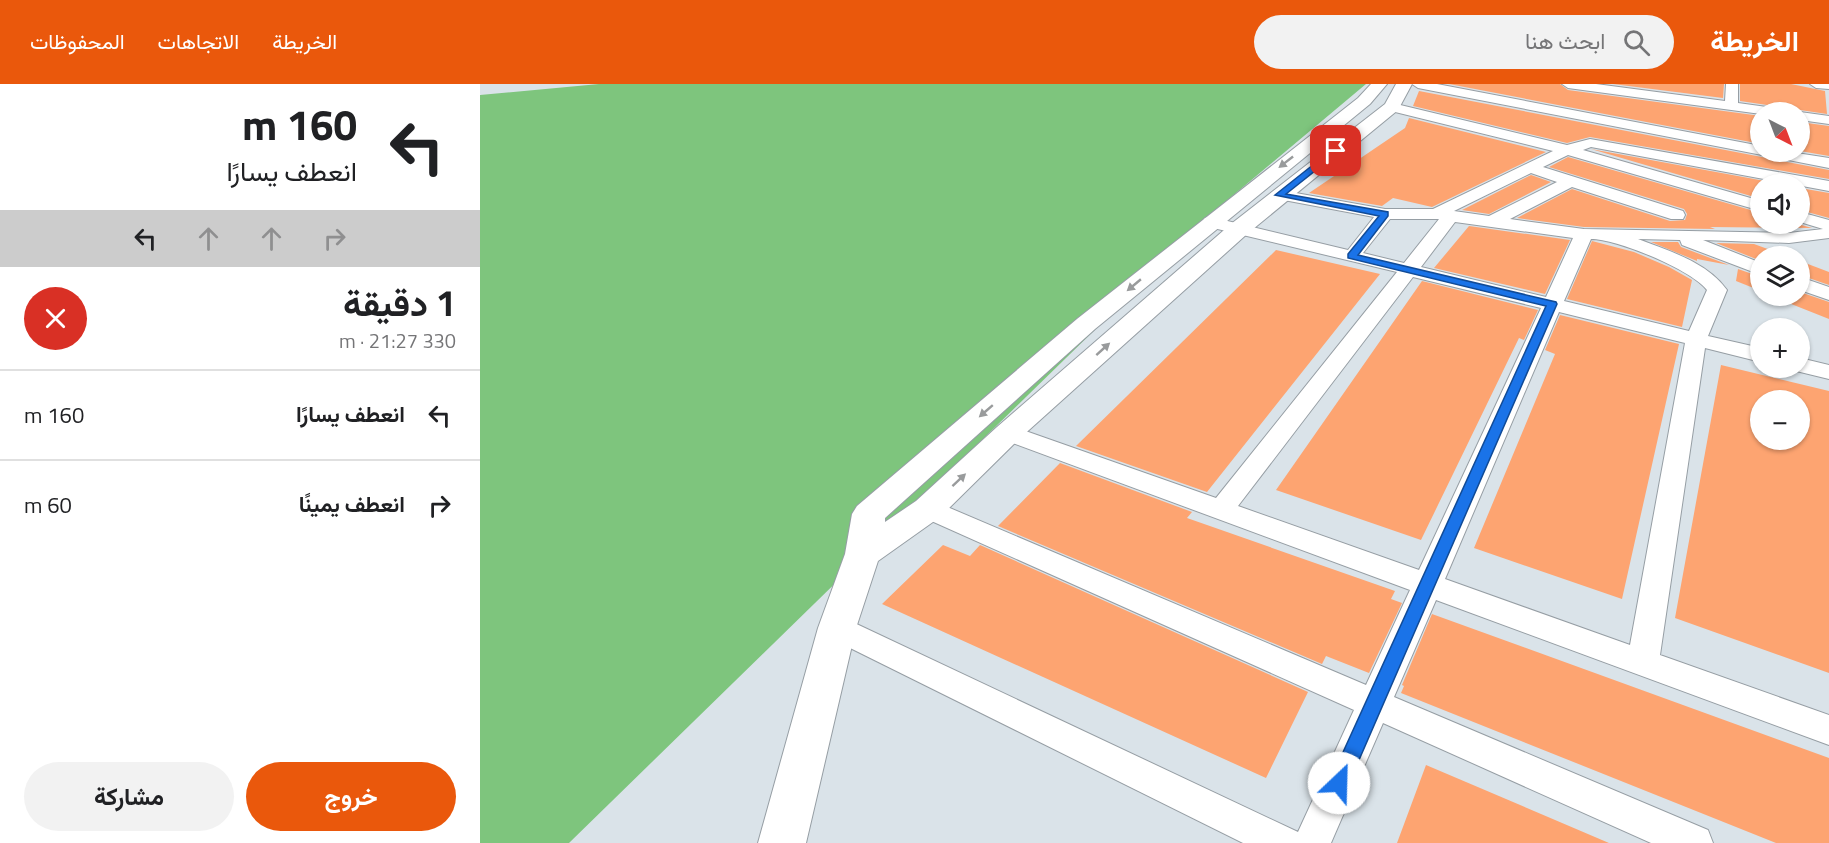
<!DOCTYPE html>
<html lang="ar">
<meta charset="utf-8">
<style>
body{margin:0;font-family:"Titillium Web",Vazirmatn,sans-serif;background:#f2f2f2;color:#202124;direction:rtl;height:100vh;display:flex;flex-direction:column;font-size:22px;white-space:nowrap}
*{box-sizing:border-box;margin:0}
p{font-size:20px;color:#757577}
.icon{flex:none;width:33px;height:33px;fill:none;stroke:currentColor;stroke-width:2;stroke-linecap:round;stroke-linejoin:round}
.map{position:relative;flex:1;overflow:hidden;direction:ltr}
.side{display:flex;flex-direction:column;background:#fff;width:480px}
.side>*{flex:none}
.hud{background:#fff;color:#202124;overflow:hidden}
.needle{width:39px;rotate:138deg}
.tools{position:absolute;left:1270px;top:18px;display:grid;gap:12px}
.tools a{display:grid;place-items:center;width:60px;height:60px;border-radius:50%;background:#fff;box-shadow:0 2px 4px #0004;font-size:30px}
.pin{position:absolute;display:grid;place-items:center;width:51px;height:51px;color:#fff;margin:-26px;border-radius:12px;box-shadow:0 3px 9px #0006}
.me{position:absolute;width:66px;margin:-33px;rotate:24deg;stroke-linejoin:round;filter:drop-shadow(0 0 4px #0008)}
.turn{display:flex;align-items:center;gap:21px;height:126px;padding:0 24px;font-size:27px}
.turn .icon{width:78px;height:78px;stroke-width:2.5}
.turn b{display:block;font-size:42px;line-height:51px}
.lanes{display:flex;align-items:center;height:57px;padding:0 24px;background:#0003;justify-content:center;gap:30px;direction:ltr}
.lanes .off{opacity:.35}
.round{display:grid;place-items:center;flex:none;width:63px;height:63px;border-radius:32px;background:#f2f2f2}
.head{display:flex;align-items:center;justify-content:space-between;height:102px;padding:0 24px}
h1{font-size:36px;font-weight:700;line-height:45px}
.primary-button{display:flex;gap:12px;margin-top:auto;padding:12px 24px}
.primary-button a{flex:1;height:69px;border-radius:36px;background:#ea580c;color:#fff;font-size:24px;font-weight:700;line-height:69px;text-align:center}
.primary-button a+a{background:#f2f2f2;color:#202124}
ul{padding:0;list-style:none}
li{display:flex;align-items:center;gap:18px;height:90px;padding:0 24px;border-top:2px solid #e0e0e0}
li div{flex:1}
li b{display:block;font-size:22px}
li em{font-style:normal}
header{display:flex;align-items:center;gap:36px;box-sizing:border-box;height:84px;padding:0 30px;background:#ea580c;color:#fff}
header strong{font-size:28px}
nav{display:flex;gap:33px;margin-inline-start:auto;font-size:21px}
.search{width:420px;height:54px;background:#f2f2f2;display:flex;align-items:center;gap:15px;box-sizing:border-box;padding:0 21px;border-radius:33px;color:#757577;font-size:22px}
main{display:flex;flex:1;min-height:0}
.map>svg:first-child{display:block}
</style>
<header>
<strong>الخريطة</strong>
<div class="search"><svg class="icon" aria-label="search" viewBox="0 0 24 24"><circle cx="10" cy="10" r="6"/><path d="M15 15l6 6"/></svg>ابحث هنا</div>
<nav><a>الخريطة</a><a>الاتجاهات</a><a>المحفوظات</a></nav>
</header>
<main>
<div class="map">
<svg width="1349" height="759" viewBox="0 0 1349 759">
<rect width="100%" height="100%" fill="#dae3e9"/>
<!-- forest -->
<path fill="#7ec57d" d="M 119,0 L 886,0 L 750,114 L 89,759 L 0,759 L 0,11 Z"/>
<!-- building -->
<path fill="#fda471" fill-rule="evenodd" d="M 969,0 L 1080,0 L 1088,6 L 1281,32 L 1281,60 Z
M 1133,0 L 1244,0 L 1243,14 Z
M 1260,0 L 1311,0 L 1345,7 L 1347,30 L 1320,26 L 1318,28 L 1303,28 L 1294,22 L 1260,17 Z
M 939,7 L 1349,86 L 1349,95 L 1110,53 L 1087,59 L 933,22 Z
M 929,34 L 1066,68 L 952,123 L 913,114 L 902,122 L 829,109 L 925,44 Z
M 1320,38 L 1349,42 L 1349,72 L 1320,67 Z
M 1111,65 L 1301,100 L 1281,100 L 1281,115 Z
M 1088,73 L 1281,129 L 1281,140 L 1318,140 L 1332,144 L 1230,143 L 1235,145 L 1104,143 L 1037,134 L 1092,105 L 1190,137 L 1205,136 L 1207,130 L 1204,125 L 1069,83 Z
M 1051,91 L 1071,98 L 1009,130 L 982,126 Z
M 1320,104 L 1349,109 L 1349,134 L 1320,126 Z
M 989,142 L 1090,156 L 1065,210 L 954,184 Z
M 1112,157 L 1154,168 L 1189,183 L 1212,196 L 1202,243 L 1087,215 Z
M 1171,158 L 1198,158 L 1201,163 L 1249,181 L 1217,175 L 1217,177 Z
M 1236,159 L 1274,160 L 1307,172 L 1281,172 L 1281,177 Z
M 796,166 L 900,190 L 727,408 L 596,362 Z
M 1320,177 L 1349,188 L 1349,201 L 1320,191 Z
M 1258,185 L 1281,193 L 1281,207 L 1256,197 Z
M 942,197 L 1058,226 L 1044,256 L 1039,254 L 941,456 L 796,406 Z
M 1320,208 L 1349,218 L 1349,235 L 1291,212 L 1320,212 Z
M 1080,231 L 1199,260 L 1142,515 L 994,464 L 1075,270 L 1065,266 Z
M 1241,281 L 1349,307 L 1349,589 L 1195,534 ZM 1281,316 L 1320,316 L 1320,356 L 1281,356 Z
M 580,379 L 712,428 L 707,434 L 915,507 L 911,515 L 922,519 L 889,589 L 846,572 L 842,580 L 518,442 Z
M 463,461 L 490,472 L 500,461 L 828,608 L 786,694 L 402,520 Z
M 952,530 L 1349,674 L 1349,759 L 1296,759 L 921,609 L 924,602 L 922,601 Z
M 946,681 L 1129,759 L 917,759 Z"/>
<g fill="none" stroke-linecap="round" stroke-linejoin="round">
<defs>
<path id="minor" d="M 932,0 L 957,0 L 1281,62 L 1281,68 L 1310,68 L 1349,74 L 1349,84 L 938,4 Z
M 1082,0 L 1116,0 L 1245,17 L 1246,0 L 1258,0 L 1258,19 L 1294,24 L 1301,28 L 1281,30 L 1088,4 Z
M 1330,0 L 1349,0 L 1349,5 L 1336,4 Z
M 912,19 L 1087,61 L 1110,55 L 1349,97 L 1349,107 L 1111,63 L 1103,66 L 1281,117 L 1281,127 L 1088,71 L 1063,83 L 1203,127 L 1205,131 L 1203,135 L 1191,135 L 1092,103 L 1030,135 L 1104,145 L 1309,149 L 1343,145 L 1320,138 L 1320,128 L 1349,136 L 1349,154 L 1309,159 L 1223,156 L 1281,179 L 1281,191 L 1202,161 L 1200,156 L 1158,155 C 1189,167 1227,178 1247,206 L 1228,252 L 1281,264 L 1281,278 L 1225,264 L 1180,571 L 1349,631 L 1349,661 L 956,516 L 914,613 L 1228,746 L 1233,759 L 1171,759 L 903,639 L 851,759 L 763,759 L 346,552 L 341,544 L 346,536 L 357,532 L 368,536 L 818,748 L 874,626 L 438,431 L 434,425 L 438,419 L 448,416 L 458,419 L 886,601 L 930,506 L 519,354 L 516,349 L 519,344 L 528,342 L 537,344 L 736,414 L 917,188 L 725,142 L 722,138 L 725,134 L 731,133 L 868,166 L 894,133 L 793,114 L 791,111 L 793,108 L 799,106 L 905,125 L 953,125 L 1073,67 L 907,26 L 905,23 L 907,20 ZM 1051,89 L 1077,98 L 1009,132 L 974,127 ZM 910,135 L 959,135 L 924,179 L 883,169 ZM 975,138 L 1093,154 L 1066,213 L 941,183 ZM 1111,155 C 1137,155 1210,185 1227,206 L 1209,247 L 1084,217 ZM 933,193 L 1061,224 L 939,486 L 758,422 ZM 1079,228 L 1205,259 L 1150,561 L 965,495 Z
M 1318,28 L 1320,28 L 1349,32 L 1349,40 L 1320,36 L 1320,28 Z
M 1320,193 L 1349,203 L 1349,216 L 1320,206 Z
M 1320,274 L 1349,281 L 1349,295 L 1312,286 L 1311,284 L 1320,284 Z"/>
<path id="tertiary" d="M 891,0 L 907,0 L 890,20 L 615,245 L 405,434 L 405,438 L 436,417 L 517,343 L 751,140 L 905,20 L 916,0 L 932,0 L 918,26 L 767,150 L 539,355 L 460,433 L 398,477 L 376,544 L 326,759 L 278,759 L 338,544 L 365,470 L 372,430 L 377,422 L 597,235 L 878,14 Z"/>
</defs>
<!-- minor casing -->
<use href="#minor" stroke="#969ea4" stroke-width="2"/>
<!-- tertiary casing -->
<use href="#tertiary" stroke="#969ea4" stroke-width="2"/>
<!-- minor -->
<use href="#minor" fill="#fff" fill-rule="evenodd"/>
<!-- tertiary -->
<use href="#tertiary" fill="#fff" fill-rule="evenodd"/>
</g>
<!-- one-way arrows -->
<defs><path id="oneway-solid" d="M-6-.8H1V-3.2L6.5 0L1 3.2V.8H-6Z" transform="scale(1.5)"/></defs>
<g fill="#999b9c">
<use href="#oneway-solid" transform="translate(806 78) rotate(142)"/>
<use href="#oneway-solid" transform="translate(654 201) rotate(140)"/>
<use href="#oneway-solid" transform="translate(623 265) rotate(-42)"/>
<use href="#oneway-solid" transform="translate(506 327) rotate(139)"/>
<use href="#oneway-solid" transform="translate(479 396) rotate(-43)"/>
</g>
<!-- route -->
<path fill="#1a73e8" stroke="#114b97" stroke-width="1.5" d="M 853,65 L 860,67 L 806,110 L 908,128 L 908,132 L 878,171 L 1076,218 L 1077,220 L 869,699 L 866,705 L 859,708 L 852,705 L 849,699 L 1066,222 L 868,174 L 868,170 L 899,132 L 795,111 Z"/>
</svg>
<div class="tools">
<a><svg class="needle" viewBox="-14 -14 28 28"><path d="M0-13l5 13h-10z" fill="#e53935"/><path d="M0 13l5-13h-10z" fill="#757577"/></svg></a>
<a><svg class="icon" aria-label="sound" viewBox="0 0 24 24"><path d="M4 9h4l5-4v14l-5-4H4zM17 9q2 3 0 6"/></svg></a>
<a><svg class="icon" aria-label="layers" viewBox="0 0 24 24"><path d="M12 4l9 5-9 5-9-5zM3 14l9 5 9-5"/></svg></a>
<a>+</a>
<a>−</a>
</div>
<div class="pin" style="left:856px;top:67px;background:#d93025"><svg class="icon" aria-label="arrive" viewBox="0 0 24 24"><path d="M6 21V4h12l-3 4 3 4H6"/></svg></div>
<svg class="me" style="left:859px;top:699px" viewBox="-20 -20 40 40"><circle r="19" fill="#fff"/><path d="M0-13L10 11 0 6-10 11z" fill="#1a73e8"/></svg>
</div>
<section class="side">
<div class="hud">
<div class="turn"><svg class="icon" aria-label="left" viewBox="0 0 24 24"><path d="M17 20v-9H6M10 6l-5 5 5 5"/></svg><div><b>160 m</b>انعطف يسارًا</div></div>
<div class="lanes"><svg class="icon" aria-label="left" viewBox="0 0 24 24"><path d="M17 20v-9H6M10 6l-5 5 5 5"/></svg><svg class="icon off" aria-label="ahead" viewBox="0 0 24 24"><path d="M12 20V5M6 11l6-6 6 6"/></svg><svg class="icon off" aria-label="ahead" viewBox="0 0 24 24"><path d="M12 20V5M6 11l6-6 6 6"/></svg><svg class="icon off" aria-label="right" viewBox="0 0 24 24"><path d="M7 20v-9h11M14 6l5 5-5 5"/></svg></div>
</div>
<div class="head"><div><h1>1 دقيقة</h1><p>330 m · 21:27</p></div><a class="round" style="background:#d93025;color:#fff"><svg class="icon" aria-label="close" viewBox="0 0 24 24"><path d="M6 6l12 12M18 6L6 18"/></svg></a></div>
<ul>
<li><svg class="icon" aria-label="left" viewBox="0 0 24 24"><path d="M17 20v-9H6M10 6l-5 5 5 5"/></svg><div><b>انعطف يسارًا</b></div><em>160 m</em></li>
<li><svg class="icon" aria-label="right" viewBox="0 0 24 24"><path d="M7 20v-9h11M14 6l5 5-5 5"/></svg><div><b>انعطف يمينًا</b></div><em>60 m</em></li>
</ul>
<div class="primary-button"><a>خروج</a><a>مشاركة</a></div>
</section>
</main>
